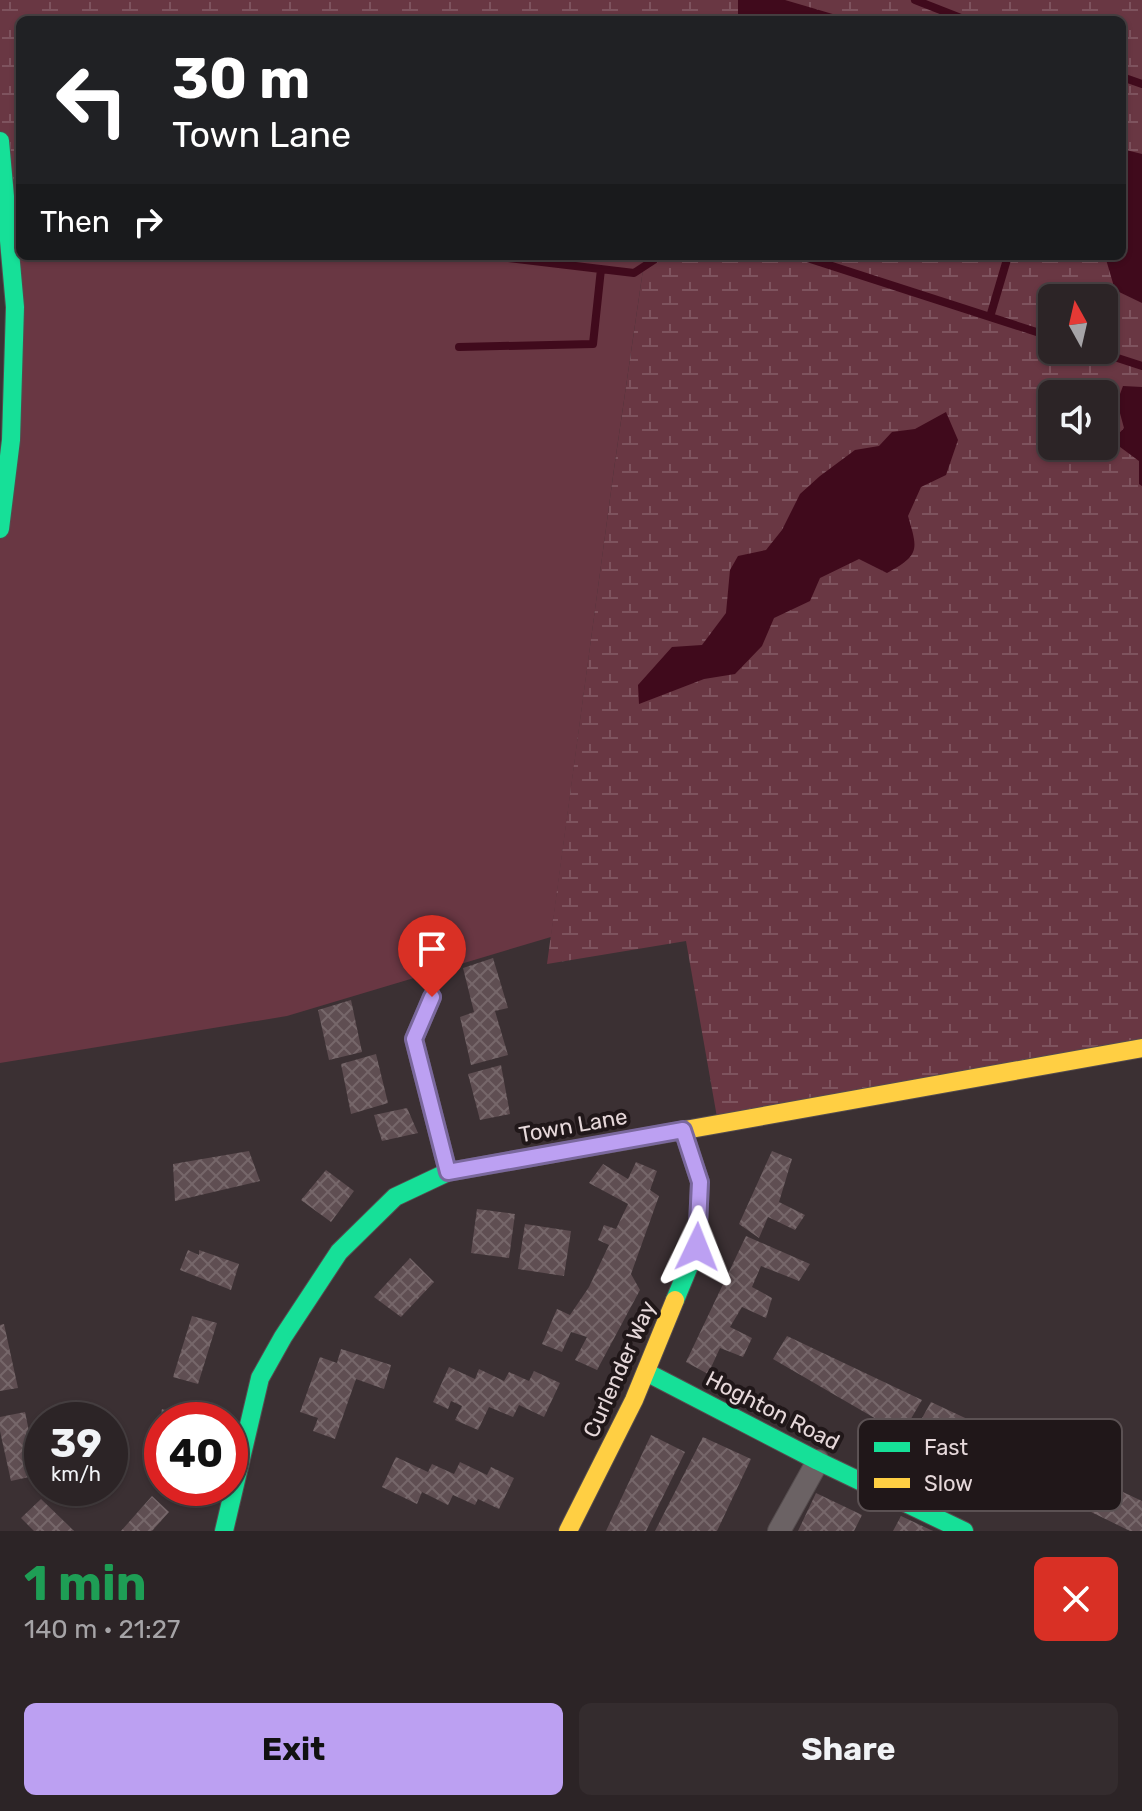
<!DOCTYPE html>
<meta charset="utf-8">
<style>
body{margin:0;font-family:Rubik,sans-serif;background:#342c2e;color:#f1f3f6;height:100vh;display:flex;flex-direction:column;font-size:30px;white-space:nowrap}
*{box-sizing:border-box;margin:0}
p{font-size:26px;color:#a6a4a7}
.icon{flex:none;width:44px;height:44px;fill:none;stroke:currentColor;stroke-width:2;stroke-linecap:round;stroke-linejoin:round}
.map{position:relative;height:1531px;overflow:hidden}
.drawer{display:flex;flex-direction:column;background:#2c2426;flex:1}
.drawer>*{flex:none}
.top-card{position:absolute;left:16px;top:16px;width:1110px;height:244px;border-radius:12px;box-shadow:0 2px 6px #0004,0 0 0 2px #484143;background:#202124;color:#fff;overflow:hidden}
.needle{width:52px;rotate:352deg}
.buttons{position:absolute;left:1038px;top:284px;display:grid;gap:16px}
.buttons a{display:grid;place-items:center;width:80px;height:80px;border-radius:12px;background:#2c2426;box-shadow:0 2px 6px #0004,0 0 0 2px #484143;font-size:40px}
.speed{position:absolute;left:24px;top:1402px;display:flex;gap:16px;font-size:40px;font-weight:700;text-align:center}
.speed>*{display:grid;place-content:center;width:104px;height:104px;border-radius:50%;background:#2c2426;box-shadow:0 2px 6px #0004,0 0 0 2px #484143;line-height:1}
.speed small{font-size:20px;font-weight:400}
.speed .limit{border:12px solid #d22;background:#fff;color:#111}
.pin{position:absolute;display:grid;place-items:center;width:68px;height:68px;color:#fff;margin:-82px -34px;border-radius:50% 50% 50% 0;rotate:-45deg;box-shadow:0 0 8px #0007}
.pin .icon{rotate:45deg}
.me{position:absolute;width:88px;margin:-44px;rotate:2deg;stroke-linejoin:round;filter:drop-shadow(0 0 6px #0008)}
.turn{display:flex;align-items:center;gap:28px;height:168px;padding:0 24px;font-size:36px}
.turn .icon{width:104px;height:104px;stroke-width:2.5}
.turn b{display:block;font-size:56px;line-height:68px}
.then{display:flex;align-items:center;height:76px;padding:0 24px;background:#0003;gap:16px;font-size:30px}
.round{display:grid;place-items:center;flex:none;width:84px;height:84px;border-radius:12px;background:#342c2e}
.summary{display:flex;align-items:center;justify-content:space-between;height:136px;padding:0 24px}
h1{font-size:48px;font-weight:700;line-height:60px;color:#1e9e55}
.action{display:flex;gap:16px;margin-top:auto;padding:16px 24px}
.action a{flex:1;height:92px;border-radius:12px;background:#bca0f2;color:#111;font-size:32px;font-weight:700;line-height:92px;text-align:center}
.action a+a{background:#342c2e;color:#f1f3f6}
.map>svg:first-child{display:block}
</style>
<div class="map">
<svg width="1142" height="1531" viewBox="0 0 1142 1531">
<defs>
<pattern id="wetland-marsh" width="20" height="14" patternUnits="userSpaceOnUse" patternTransform="scale(2)"><rect width="20" height="14" fill="#693743"/><path d="M1 5h8M5 5V1M11 12h8M15 12V8" fill="none" stroke="#7e535e"/></pattern>
<pattern id="building-cross-hatch" width="8" height="8" patternUnits="userSpaceOnUse" patternTransform="scale(2)"><rect width="8" height="8" fill="#5f4e52"/><path d="M0 0l8 8M0 8l8-8" fill="none" stroke="#76676a"/></pattern>
</defs>
<rect width="100%" height="100%" fill="#3b3033"/>
<!-- grass -->
<path fill="#693743" d="M 20,256 L 645,256 L 614,469 L 551,937 L 287,1016 L 0,1063 L 0,529 Z"/>
<!-- wetland -->
<path fill="url(#wetland-marsh)" fill-rule="evenodd" d="M 0,0 L 1142,0 L 1142,1046 L 718,1123 L 686,941 L 547,964 L 614,469 L 645,256 L 1122,256 L 1122,20 L 20,20 L 20,200 L 0,141 ZM 1052,298 L 1104,298 L 1104,350 L 1052,350 ZM 1052,394 L 1104,394 L 1104,446 L 1052,446 Z"/>
<!-- water -->
<path fill="#400a1c" d="M 738,0 L 785,0 L 853,20 L 738,20 Z
M 1122,149 L 1142,154 L 1142,303 L 1115,290 L 1105,256 L 1122,256 Z
M 1123,386 L 1142,387 L 1142,486 L 1139,484 L 1139,461 L 1112,441 L 1124,428 L 1117,402 Z
M 946,412 L 958,440 L 946,475 L 921,487 L 908,516 C 918,550 920,555 887,573 L 859,559 L 820,578 L 810,601 L 774,618 L 762,646 L 735,674 L 704,679 L 639,704 L 638,685 L 672,647 L 702,645 L 726,613 L 730,570 L 738,556 L 766,550 L 782,530 L 800,494 L 820,476 L 855,450 L 879,446 L 892,432 L 915,429 Z"/>
<g fill="none" stroke-linecap="round" stroke-linejoin="round">
<!-- stream -->
<path stroke="#400a1c" stroke-width="8" d="M 915,0 L 966,20
M 1122,77 L 1142,84
M 492,256 L 634,273 L 660,256
M 801,256 L 1052,337
M 990,317 L 1008,256
M 459,347 L 593,344 L 601,269
M 1093,350 L 1142,366"/>
</g>
<!-- building -->
<path fill="url(#building-cross-hatch)" d="M 493,958 L 508,1008 L 495,1011 L 508,1055 L 471,1065 L 460,1017 L 474,1012 L 463,968 Z
M 351,1000 L 362,1052 L 329,1060 L 318,1010 Z
M 376,1054 L 388,1103 L 351,1114 L 341,1064 Z
M 501,1065 L 510,1114 L 480,1120 L 468,1074 Z
M 407,1108 L 418,1133 L 382,1141 L 374,1115 Z
M 249,1151 L 260,1181 L 175,1201 L 173,1164 Z
M 772,1151 L 792,1159 L 779,1202 L 805,1215 L 795,1230 L 768,1217 L 759,1238 L 739,1224 Z
M 636,1162 L 657,1171 L 650,1190 L 659,1196 L 631,1274 L 640,1290 L 597,1370 L 575,1360 L 587,1337 L 571,1332 L 562,1352 L 542,1344 L 557,1309 L 570,1315 L 589,1287 L 609,1245 L 598,1240 L 604,1225 L 616,1229 L 628,1204 L 589,1183 L 603,1164 L 628,1179 Z
M 326,1170 L 354,1191 L 331,1222 L 301,1200 Z
M 477,1209 L 515,1214 L 509,1258 L 471,1253 Z
M 525,1224 L 571,1231 L 564,1276 L 518,1269 Z
M 746,1236 L 810,1264 L 799,1281 L 761,1266 L 752,1287 L 772,1298 L 766,1318 L 742,1307 L 730,1327 L 752,1338 L 743,1357 L 720,1348 L 708,1374 L 686,1362 Z
M 188,1250 L 199,1255 L 199,1250 L 239,1264 L 231,1290 L 180,1270 Z
M 410,1258 L 434,1282 L 401,1317 L 374,1297 Z
M 192,1316 L 217,1323 L 198,1384 L 173,1377 Z
M 4,1324 L 18,1388 L 0,1391 L 0,1325 Z
M 787,1336 L 922,1400 L 902,1434 L 773,1359 Z
M 341,1349 L 391,1365 L 384,1389 L 356,1379 L 335,1439 L 313,1431 L 318,1418 L 300,1412 L 320,1357 L 337,1363 Z
M 449,1367 L 475,1379 L 479,1369 L 504,1381 L 509,1372 L 529,1381 L 534,1371 L 560,1383 L 544,1417 L 519,1405 L 513,1417 L 489,1407 L 478,1430 L 455,1420 L 462,1406 L 451,1401 L 448,1409 L 433,1402 Z
M 931,1402 L 1142,1501 L 1142,1531 L 1130,1531 L 917,1427 Z
M 162,1409 L 189,1415 L 188,1420 L 162,1420 L 162,1474 L 149,1471 Z
M 25,1412 L 38,1475 L 11,1481 L 0,1431 L 0,1417 Z
M 651,1435 L 685,1452 L 646,1531 L 606,1531 Z
M 703,1437 L 751,1459 L 717,1531 L 655,1531 Z
M 396,1457 L 428,1472 L 432,1464 L 454,1474 L 460,1462 L 487,1475 L 491,1467 L 514,1478 L 499,1509 L 478,1499 L 475,1505 L 453,1495 L 448,1505 L 422,1492 L 417,1504 L 382,1487 Z
M 816,1493 L 862,1515 L 854,1531 L 798,1531 Z
M 152,1496 L 169,1512 L 152,1531 L 121,1531 Z
M 41,1499 L 74,1531 L 34,1531 L 21,1518 Z
M 901,1516 L 933,1531 L 893,1531 Z"/>
<g fill="none" stroke-linecap="round" stroke-linejoin="round">
<defs>
<path id="street" d="M 779,1531 L 818,1461"/>
<path id="fast" d="M 0,141 L 15,307 L 11,440 L 0,529
M 432,997 L 414,1039 L 448,1172
M 675,1300 L 697,1247 L 700,1182 L 683,1130
M 646,1372 L 818,1461 L 964,1531
M 224,1531 L 260,1378 L 283,1337 L 339,1252 L 395,1197 L 448,1172 L 629,1140"/>
<path id="slow" d="M 629,1140 L 1142,1048
M 568,1531 L 634,1400 L 675,1300"/>
</defs>
<!-- street casing -->
<use href="#street" stroke="#554c4e" stroke-width="24"/>
<!-- fast casing -->
<use href="#fast" stroke="#554c4e" stroke-width="20"/>
<!-- slow casing -->
<use href="#slow" stroke="#554c4e" stroke-width="20"/>
<!-- street -->
<use href="#street" stroke="#6b6264" stroke-width="22"/>
<!-- fast -->
<use href="#fast" stroke="#16e098" stroke-width="18"/>
<!-- slow -->
<use href="#slow" stroke="#ffcf43" stroke-width="18"/>
</g>
<g fill="none" stroke-linecap="round" stroke-linejoin="round">
<defs>
<path id="route" d="M 432,997 L 414,1039 L 448,1172 L 683,1130 L 700,1182 L 697,1247"/>
</defs>
<!-- route casing -->
<use href="#route" stroke="#7a689d" stroke-width="20"/>
<!-- route -->
<use href="#route" stroke="#bca0f2" stroke-width="14"/>
</g>
<g text-anchor="middle" stroke-width="8" stroke-linejoin="round" paint-order="stroke">
<!-- street labels -->
<g font-size="22" fill="#e6d8da" stroke="#201719">
<text transform="translate(573 1125) rotate(-10)" y="8">Town Lane</text>
<text transform="translate(619 1369) rotate(-66)" y="8">Curlender Way</text>
<text transform="translate(773 1410) rotate(27)" y="8">Hoghton Road</text>
</g>
</g>
<!-- legend -->
<rect x="858" y="1419" width="264" height="92" rx="12" fill="#201719" stroke="#5b5153" stroke-width="2"/>
<rect x="874" y="1442" width="36" height="10" fill="#16e098"/>
<rect x="874" y="1478" width="36" height="10" fill="#ffcf43"/>
<g font-size="22" fill="#e6d8da">
<text x="924" y="1455">Fast</text>
<text x="924" y="1491">Slow</text>
</g>
</svg>
<div class="buttons">
<a><svg class="needle" viewBox="-14 -14 28 28"><path d="M0-13l5 13h-10z" fill="#e53935"/><path d="M0 13l5-13h-10z" fill="#a6a4a7"/></svg></a>
<a><svg class="icon" aria-label="sound" viewBox="0 0 24 24"><path d="M4 9h4l5-4v14l-5-4H4zM17 9q2 3 0 6"/></svg></a>
</div>
<div class="speed"><div>39<small>km/h</small></div><div class="limit">40</div></div>
<div class="pin" style="left:432px;top:997px;background:#d93025"><svg class="icon" aria-label="arrive" viewBox="0 0 24 24"><path d="M6 21V4h12l-3 4 3 4H6"/></svg></div>
<svg class="me" style="left:697px;top:1247px" viewBox="-20 -20 40 40"><path d="M0-17L14 15 0 8-14 15z" fill="#bca0f2" stroke="#fff" stroke-width="4"/></svg>
<div class="top-card">
<div class="turn"><svg class="icon" aria-label="left" viewBox="0 0 24 24"><path d="M17 20v-9H6M10 6l-5 5 5 5"/></svg><div><b>30 m</b>Town Lane</div></div>
<div class="then">Then<svg class="icon" aria-label="right" viewBox="0 0 24 24"><path d="M7 20v-9h11M14 6l5 5-5 5"/></svg></div>
</div>
</div>
<section class="drawer">
<div class="summary"><div><h1>1 min</h1><p>140 m · 21:27</p></div><a class="round" style="background:#d93025;color:#fff"><svg class="icon" aria-label="close" viewBox="0 0 24 24"><path d="M6 6l12 12M18 6L6 18"/></svg></a></div>
<div class="action"><a>Exit</a><a>Share</a></div>
</section>
